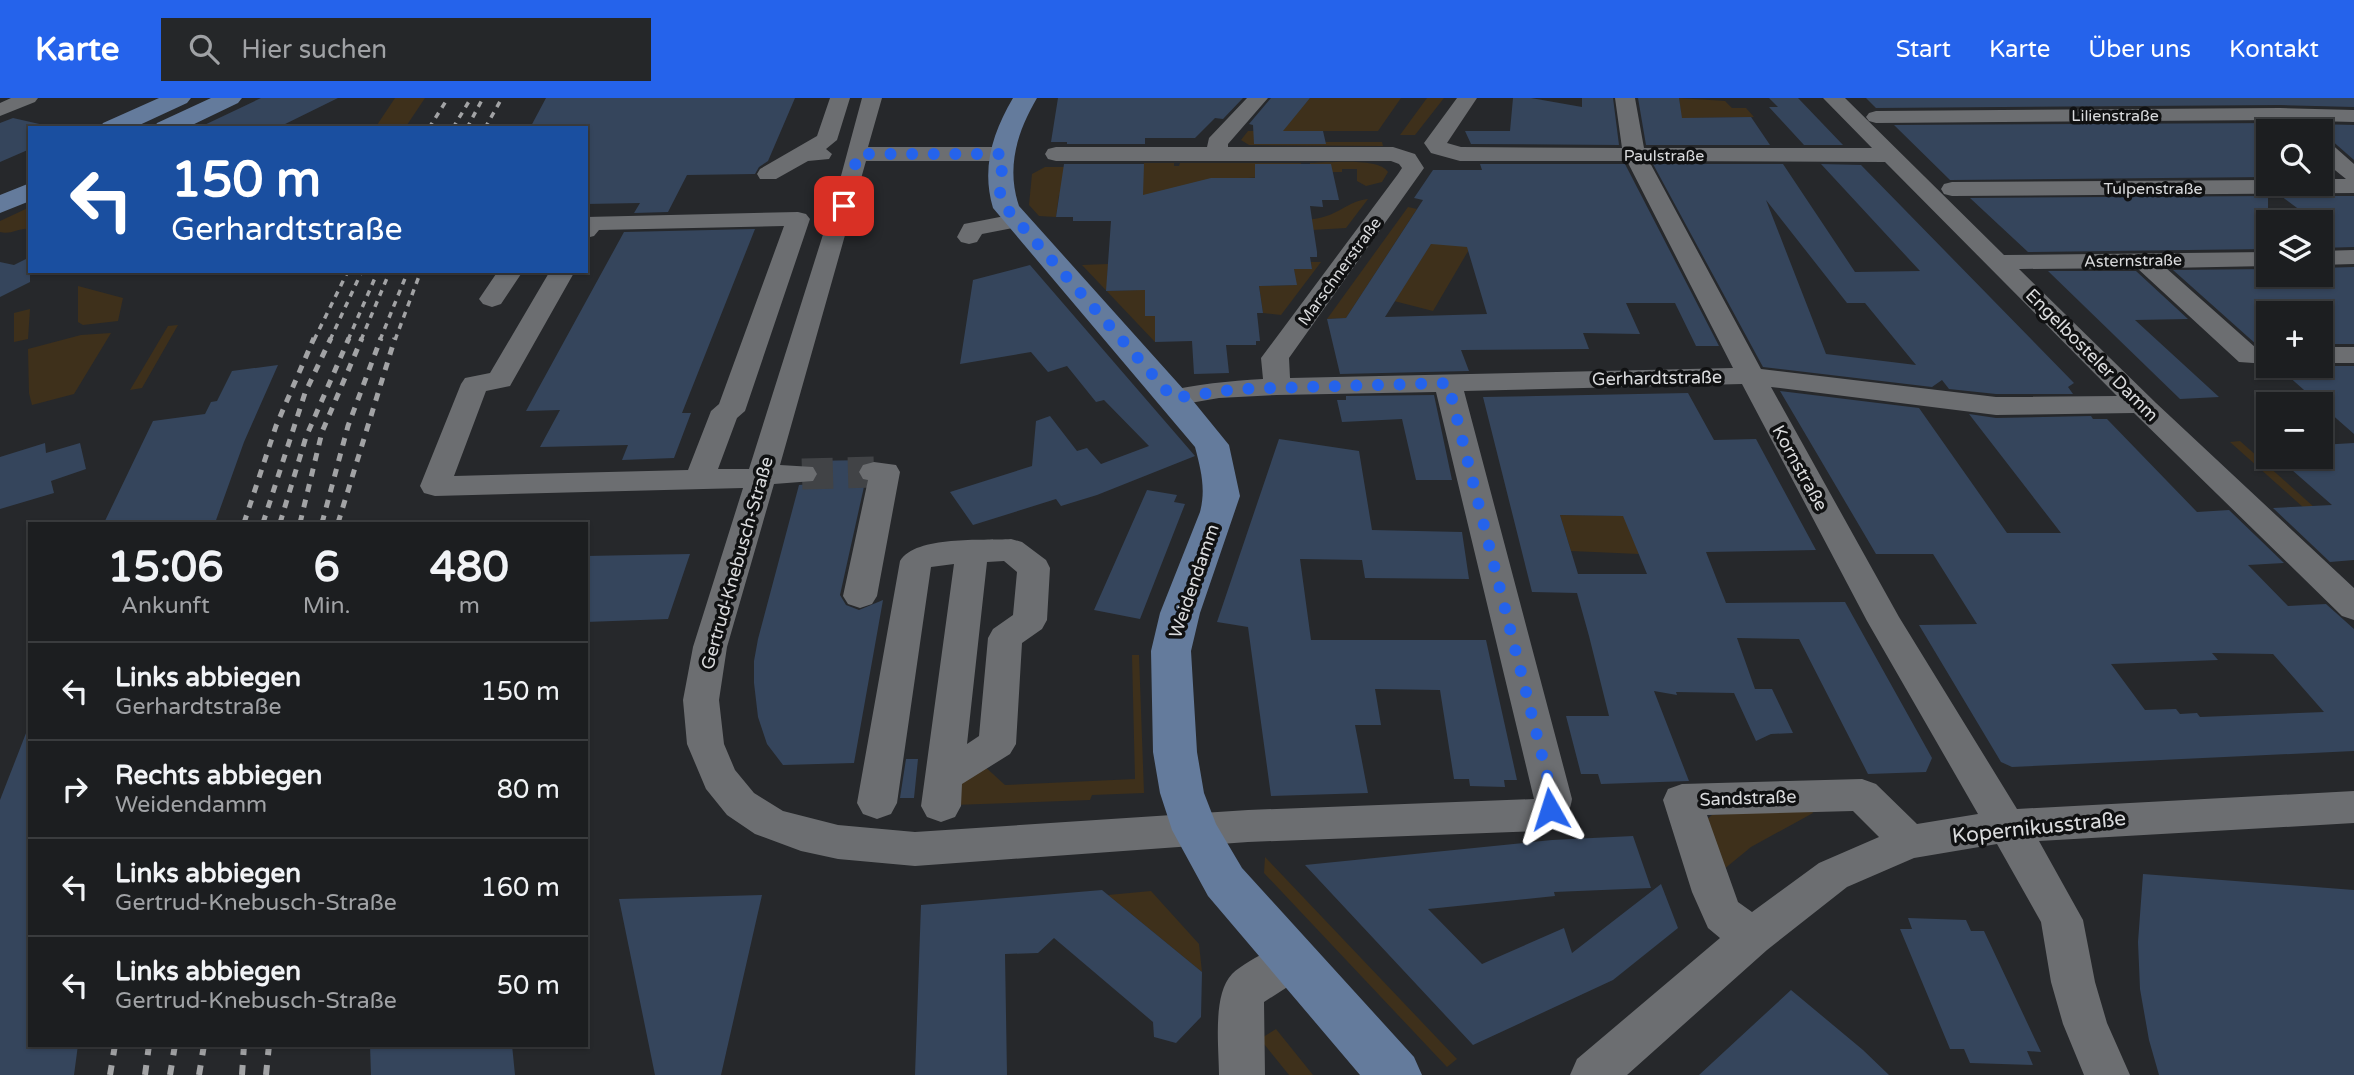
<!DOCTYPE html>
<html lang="de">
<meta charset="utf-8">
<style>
body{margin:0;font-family:"Varela Round",sans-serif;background:#252729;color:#f1f3f6;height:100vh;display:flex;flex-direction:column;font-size:26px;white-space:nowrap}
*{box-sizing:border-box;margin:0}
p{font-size:23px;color:#a0a2a5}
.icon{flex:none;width:38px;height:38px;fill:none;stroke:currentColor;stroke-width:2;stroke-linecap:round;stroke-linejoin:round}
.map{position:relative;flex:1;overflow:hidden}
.details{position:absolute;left:28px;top:424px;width:560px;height:525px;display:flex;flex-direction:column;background:#1c1e20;border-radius:0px;box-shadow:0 2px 5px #0004,0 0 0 2px #3a3c3e}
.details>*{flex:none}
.top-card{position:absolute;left:28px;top:28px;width:560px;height:147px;border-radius:0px;box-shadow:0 2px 5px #0004,0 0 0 2px #3a3c3e;background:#1a4fa0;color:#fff;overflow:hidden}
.buttons{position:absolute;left:2256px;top:21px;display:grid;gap:14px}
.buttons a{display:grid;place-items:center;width:77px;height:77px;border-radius:0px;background:#1c1e20;box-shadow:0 2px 5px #0004,0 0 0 2px #3a3c3e;font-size:35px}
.pin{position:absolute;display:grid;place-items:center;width:60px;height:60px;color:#fff;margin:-30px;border-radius:14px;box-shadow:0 4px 10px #0006}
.me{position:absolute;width:77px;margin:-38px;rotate:354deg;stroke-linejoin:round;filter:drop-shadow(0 0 5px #0008)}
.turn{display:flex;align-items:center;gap:24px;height:147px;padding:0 28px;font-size:32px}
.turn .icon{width:91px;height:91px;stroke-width:2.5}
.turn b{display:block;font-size:49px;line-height:60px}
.eta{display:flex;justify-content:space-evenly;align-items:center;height:119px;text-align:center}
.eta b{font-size:42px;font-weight:800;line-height:49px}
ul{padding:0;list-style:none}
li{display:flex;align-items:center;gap:21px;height:98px;padding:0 28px;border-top:2px solid #3a3c3e}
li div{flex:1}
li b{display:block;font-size:26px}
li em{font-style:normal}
header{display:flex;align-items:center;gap:42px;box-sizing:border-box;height:98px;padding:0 35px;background:#2563eb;color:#fff}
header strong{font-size:33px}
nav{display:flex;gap:38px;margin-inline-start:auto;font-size:24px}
.search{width:490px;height:63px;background:#252729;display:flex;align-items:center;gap:18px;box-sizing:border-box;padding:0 24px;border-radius:0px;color:#a0a2a5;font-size:26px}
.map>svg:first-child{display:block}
</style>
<header>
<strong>Karte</strong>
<div class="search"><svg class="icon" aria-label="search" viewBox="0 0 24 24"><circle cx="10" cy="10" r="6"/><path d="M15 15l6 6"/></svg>Hier suchen</div>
<nav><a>Start</a><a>Karte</a><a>Über uns</a><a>Kontakt</a></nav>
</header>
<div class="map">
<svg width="2354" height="977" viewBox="0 0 2354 977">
<rect width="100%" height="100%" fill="#26282b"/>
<!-- green -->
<path fill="#3e301b" d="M 395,0 L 425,0 L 405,30 L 375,30 Z
M 1310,0 L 1401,0 L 1378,33 L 1257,33 L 1290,23 Z
M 1427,0 L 1444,0 L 1415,37 L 1400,37 Z
M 1679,0 L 1725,3 L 1732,10 L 1746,10 L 1754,19 L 1693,20 L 1690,25 L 1682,24 Z
M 1248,33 L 1254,33 L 1254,44 L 1382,44 L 1383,48 L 1249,47 L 1241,42 Z
M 1144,65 L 1174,65 L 1174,68 L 1179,68 L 1180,65 L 1301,65 L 1299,77 L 1248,80 L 1188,100 L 1109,95 L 1143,72 Z
M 1310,65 C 1327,65 1379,59 1388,74 L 1382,84 L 1366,88 L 1357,83 L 1357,71 L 1342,71 L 1342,74 L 1325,74 L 1310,68 Z
M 1045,69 L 1064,69 L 1083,97 L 1059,97 L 1056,119 L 1039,118 L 1029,107 L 1032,76 Z
M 1368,101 L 1346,130 L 1312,132 L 1306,121 C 1333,123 1348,102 1368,101 Z
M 30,109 L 30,131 C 19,129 12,137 0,134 L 0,123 Z
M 1408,109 L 1417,111 L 1346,220 L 1327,221 Z
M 1449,118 L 1474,143 L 1433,213 L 1394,203 Z
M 1164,152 L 1263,188 L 1296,187 L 1294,171 L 1312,171 L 1311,164 L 1321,164 L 1281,217 L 1263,215 L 1259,188 L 1198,243 L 1188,243 L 1187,218 Z
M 1108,166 L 1107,193 L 1138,192 L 1139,166 L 1145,189 L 1145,218 L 1155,218 L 1155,244 L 1082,167 Z
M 78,188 L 123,200 L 118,223 L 83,227 L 78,224 Z
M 30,211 L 28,241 L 14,244 L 14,215 Z
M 178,227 L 142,290 L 130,292 L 168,228 Z
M 111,235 L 74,296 L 32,307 L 29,295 L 28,251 L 81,237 Z
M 2240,343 L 2333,426 L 2323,427 L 2230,344 Z
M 1560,417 L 1624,418 L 1639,456 L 1571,453 Z
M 1132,557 L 1139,557 L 1144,695 L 1092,697 L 1090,702 L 953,707 L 955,682 L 982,666 L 1005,687 L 1135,681 Z
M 1811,711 L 1813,715 L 1751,749 L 1723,772 L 1706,722 L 1712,717 Z
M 1265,759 L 1457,961 L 1447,969 L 1264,775 Z
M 1151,793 L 1199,846 L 1202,874 L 1108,797 Z
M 1276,931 L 1313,977 L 1289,977 L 1260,941 Z"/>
<!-- building -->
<path fill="#35455c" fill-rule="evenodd" d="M 261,0 L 338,0 L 277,30 L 198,30 Z
M 546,0 L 795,0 L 768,63 L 759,69 L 755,76 L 687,77 L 668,114 L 634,115 L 640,105 L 586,106 L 586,30 L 530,30 Z
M 1058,0 L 1243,0 L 1223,21 L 1215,20 L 1195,40 L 1145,40 L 1145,46 L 1067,46 L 1067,44 L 1051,44 Z
M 1271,0 L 1310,0 L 1283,33 L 1323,33 L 1326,46 L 1254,46 L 1253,27 L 1249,26 Z
M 1513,0 L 1531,0 L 1582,9 L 1582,0 L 1613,0 L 1619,47 L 1471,46 L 1465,33 L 1510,33 Z
M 1638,0 L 1679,0 L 1682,20 L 1751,19 L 1770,47 L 1646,47 Z
M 1769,0 L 1798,0 L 1843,47 L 1804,47 L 1769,9 L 1778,9 Z
M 1866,0 L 2354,0 L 2354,9 L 2280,7 L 1876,10 Z
M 13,20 L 57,30 L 30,30 L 30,51 L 0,64 L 0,25 Z
M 2280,25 L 2354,27 L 2354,62 L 2330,41 L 2320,39 L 2320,33 L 2268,33 L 2268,79 L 1950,82 L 1894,27 Z
M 1064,66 L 1144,66 L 1143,97 L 1211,80 L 1255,80 L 1255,66 L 1331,66 L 1339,102 L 1322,102 L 1323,109 L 1310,108 L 1317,154 L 1317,159 L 1310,159 L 1312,171 L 1294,171 L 1297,187 L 1259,188 L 1263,215 L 1257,215 L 1260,243 L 1256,243 L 1256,247 L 1226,247 L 1229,275 L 1194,276 L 1192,243 L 1155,244 L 1155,218 L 1145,218 L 1145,192 L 1106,193 L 1111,123 L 1073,123 L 1073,119 L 1056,119 Z
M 1480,66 L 1625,66 L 1719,248 L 1696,248 L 1675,205 L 1626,205 L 1640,236 L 1583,235 L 1589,251 L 1461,252 L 1469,273 L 1340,276 L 1327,221 L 1346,220 L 1423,102 L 1414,100 L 1433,72 L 1482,72 ZM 1431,146 L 1467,149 L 1487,216 L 1385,219 Z
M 1653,66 L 1783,66 L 1855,174 L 1920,173 L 1821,66 L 1861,67 L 2074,285 L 2068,289 L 2073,296 L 1996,296 L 1949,291 L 1942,282 L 1932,289 L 1763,269 ZM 1766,102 L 1847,205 L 1865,205 L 1916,267 L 1826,256 Z
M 2268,98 L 2268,151 L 2028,154 L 1970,100 Z
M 2281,98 L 2354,98 L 2354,149 L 2320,150 L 2320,124 L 2316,124 Z
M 755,131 L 682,315 L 691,315 L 674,360 L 622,362 L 628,347 L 540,349 L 560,312 L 526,313 L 624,134 Z
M 30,159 L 30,184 L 0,199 L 0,164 L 14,167 Z
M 1030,167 L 1195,358 L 1097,397 L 1061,408 L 1056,401 L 973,427 L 950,394 L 1032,368 L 1036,323 L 1050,318 L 1077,353 L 1087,350 L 1101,366 L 1149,348 L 1104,302 L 1096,304 L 1067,268 L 1048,274 L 1031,254 L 960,266 L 973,182 Z
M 2354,169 L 2354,246 L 2320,246 L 2320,215 L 2268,215 L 2268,247 L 2257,247 L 2173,172 L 2268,171 L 2268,177 L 2320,177 L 2320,170 Z
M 2048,173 L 2136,173 L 2188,221 L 2135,222 L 2219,299 L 2180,301 Z
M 278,267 L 244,344 L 215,425 L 104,425 L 153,323 L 205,316 L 211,304 L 217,303 L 232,273 Z
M 2320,268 L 2354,268 L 2354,336 L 2287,277 L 2320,277 Z
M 1780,293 L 1919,310 L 2007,435 L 2061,435 L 1969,316 L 1996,320 L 2091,318 L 2093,321 L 2107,321 L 2197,414 L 2229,412 L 2284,465 L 2248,467 L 2288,508 L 2326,506 L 2354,531 L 2354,653 L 2012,669 L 2001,664 L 1919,527 L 1977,526 L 1933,456 L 1876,456 ZM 2212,555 L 2273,556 L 2324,614 L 2200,619 L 2197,615 L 2180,616 L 2176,611 L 2145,612 L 2111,566 L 2218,562 Z
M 1688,295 L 1714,342 L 1756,341 L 1816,452 L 1706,454 L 1726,505 L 1845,504 L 1932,660 L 1926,674 L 1868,676 L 1799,541 L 1737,540 L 1755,591 L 1772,591 L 1793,635 L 1771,636 L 1756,643 L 1734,595 L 1676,594 L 1677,597 L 1654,593 L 1689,683 L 1601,686 L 1598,676 L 1581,676 L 1566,618 L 1609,618 L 1589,538 L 1577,495 L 1532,494 L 1483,299 ZM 1560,417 L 1623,418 L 1647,476 L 1578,476 Z
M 1434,297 L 1452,382 L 1416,382 L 1402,321 L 1342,324 L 1337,302 L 1346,302 L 1346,298 Z
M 1279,341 L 1359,353 L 1372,432 L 1462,434 L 1469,481 L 1365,480 L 1362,462 L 1300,461 L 1311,542 L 1486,542 L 1517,682 L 1504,682 L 1505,689 L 1470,688 L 1469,681 L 1454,681 L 1440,592 L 1375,591 L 1381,627 L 1355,627 L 1368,695 L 1271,698 L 1248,529 L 1217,524 Z
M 45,345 L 46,355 L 80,345 L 86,371 L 51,383 L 54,395 L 0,411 L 0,359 Z
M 2354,345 L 2354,462 L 2330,464 L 2273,410 L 2332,407 L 2277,359 L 2320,359 L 2320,347 Z
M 871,362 L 862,364 L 857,373 L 861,382 L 865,384 L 840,497 L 846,507 L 859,512 L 883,502 L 854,665 L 783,667 L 767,646 L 758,619 L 754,585 L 754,563 L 758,541 L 799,387 L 813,386 L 819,377 L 815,368 L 805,366 L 805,363 Z
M 1147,392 L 1177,397 L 1174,404 L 1185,406 L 1140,521 L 1094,512 Z
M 690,456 L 668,521 L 586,524 L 586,458 Z
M 28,630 L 30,947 L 78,947 L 74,977 L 0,977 L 0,702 Z
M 906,661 L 918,661 L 914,700 L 900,700 Z
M 1633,738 L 1651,790 L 1554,794 L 1555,798 L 1428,811 L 1482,866 L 1564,830 L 1572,855 L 1661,786 L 1678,830 L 1613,882 L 1473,947 L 1305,767 L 1552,742 Z
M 2143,776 L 2354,792 L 2354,977 L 2159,977 L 2149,942 L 2140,891 L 2138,844 Z
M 1102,792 L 1202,874 L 1201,919 L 1176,945 L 1154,939 L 1153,924 L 1054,840 L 1038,855 L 1005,856 L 1007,977 L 915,977 L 921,807 Z
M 762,797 L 721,977 L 655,977 L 619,801 Z
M 1908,820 L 1966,822 L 1971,833 L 1984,833 L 2041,954 L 2027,953 L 2033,967 L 1970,965 L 1964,951 L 1950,951 L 1900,831 L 1912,831 Z
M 1791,892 L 1863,952 L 1889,977 L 1699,977 Z
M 370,947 L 512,947 L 515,977 L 371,977 Z"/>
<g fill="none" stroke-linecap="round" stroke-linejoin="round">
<!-- minor-tunnel -->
<path stroke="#414346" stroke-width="31" stroke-dasharray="31 15" stroke-linecap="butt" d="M 802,376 L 874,374"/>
<!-- minor -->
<path fill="#6c6e71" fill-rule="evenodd" d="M 11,0 L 38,0 L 35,4 L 0,18 L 0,5 Z
M 830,0 L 850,0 L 837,42 L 826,51 L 832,56 L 829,61 L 808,63 L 776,81 L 760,81 L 757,76 L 760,71 L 817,38 Z
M 862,0 L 882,0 L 868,49 L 1003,49 L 1011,51 L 1014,56 L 1011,61 L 1003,63 L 866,63 L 780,367 L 813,369 L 817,376 L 813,383 L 774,386 L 727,549 L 719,602 L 724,646 L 735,672 L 754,695 L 783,713 L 838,727 L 915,734 L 1248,712 L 1534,701 L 1436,294 L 1277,297 L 1219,300 L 1173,308 L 1163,306 L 1159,300 L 1163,294 C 1196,286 1229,283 1263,281 L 1261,260 L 1398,76 L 1402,70 L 1399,66 L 1391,63 L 1056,63 L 1048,61 L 1045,56 L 1048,51 L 1056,49 L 1207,49 L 1209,40 L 1247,0 L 1268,0 L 1228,46 L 1228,49 L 1393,49 L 1415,56 L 1424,70 L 1289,260 L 1290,280 L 1733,270 L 1627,63 L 1460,63 L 1431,55 L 1424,45 L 1457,0 L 1477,0 L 1447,45 L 1461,49 L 1622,50 L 1615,0 L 1635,0 L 1644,50 L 1872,50 L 1823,0 L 1845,0 L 2004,157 L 2268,154 L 2268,168 L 2166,170 L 2256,250 L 2268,250 L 2268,266 L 2239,264 L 2137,170 L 2019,171 L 2156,305 L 2354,490 L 2354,522 L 2342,518 L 2134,315 L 1996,317 L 1771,289 L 1899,519 L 2017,711 L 2354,693 L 2354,725 L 2039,743 L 2083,822 L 2095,884 L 2107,925 L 2130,977 L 2084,977 L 2063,926 L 2051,884 L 2041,824 L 1997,746 L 1914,760 L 1847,789 L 1767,852 L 1627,977 L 1570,977 L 1577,961 L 1720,840 L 1708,830 L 1692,794 L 1663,702 L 1668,691 L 1682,686 L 1862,681 L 1876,686 L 1917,726 L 1978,716 L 1867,523 L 1742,286 L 1464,293 L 1572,701 C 1569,721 1560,727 1542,733 L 1248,744 L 915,768 L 838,761 L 801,753 L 755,736 L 727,717 L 706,691 L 687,646 L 683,602 L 693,549 L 743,390 L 435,398 L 424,395 L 420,388 L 461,286 L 465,280 L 490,275 L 550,173 L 575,173 L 510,288 L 486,293 L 454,378 L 688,372 L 711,313 L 719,306 L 784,128 L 599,132 L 594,138 L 586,140 L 586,119 L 798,114 L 806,116 L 810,121 L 745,313 L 737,320 L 718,371 L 749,371 L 838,89 ZM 1649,63 L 1885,64 L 2117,298 L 1996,299 L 1761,271 ZM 1853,713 L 1879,739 L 1819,765 L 1752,814 L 1738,804 L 1707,717 Z
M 2280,10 L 2354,12 L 2354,24 L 2280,22 L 1876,25 L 1869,23 L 1866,19 L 1869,15 L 1876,13 Z
M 2320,42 L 2328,43 L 2354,66 L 2354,95 L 1952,98 L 1944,96 L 1941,91 L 1944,86 L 1952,84 L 2268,82 L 2268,86 L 2320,86 L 2320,81 L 2346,81 L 2320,60 Z
M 1015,116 L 1023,118 L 1027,123 L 1023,128 L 982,136 L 977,144 L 969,146 L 961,144 L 957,139 L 964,126 Z
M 2354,152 L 2354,166 L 2320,167 L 2320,153 Z
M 498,173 L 523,173 L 501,206 L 492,209 L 483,206 L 479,201 Z
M 2320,249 L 2354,249 L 2354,265 L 2320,265 Z
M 874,364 L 896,367 L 900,374 L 877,498 L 872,506 L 860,510 L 848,506 L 843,498 L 868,382 L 863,381 L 859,374 L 863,367 Z
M 1011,441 L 1022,444 L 1046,462 L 1050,470 L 1047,522 L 1042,531 L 1022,545 L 1016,646 L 1010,656 L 962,686 L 961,708 L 955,719 L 941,724 L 927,719 L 921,708 L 954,466 L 931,469 L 897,705 L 891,716 L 877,721 L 863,716 L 857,705 L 900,463 C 916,437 983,443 1011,441 ZM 1004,463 L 1017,474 L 1013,517 L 993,531 L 988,540 L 979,638 L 967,646 L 987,464 Z
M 1294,842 L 1309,847 L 1316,861 L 1309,875 L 1264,904 L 1265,977 L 1219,977 C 1219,950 1212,897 1232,876 C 1245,863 1277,848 1294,842 Z"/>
<!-- major -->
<path fill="#647b9c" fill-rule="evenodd" d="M 159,0 L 191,0 L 187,5 L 133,30 L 100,30 L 103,25 Z
M 211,0 L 242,0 L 238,5 L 186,30 L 154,30 L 157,25 Z
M 1013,0 L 1037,0 C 1017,34 1006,70 1019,108 L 1185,293 L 1229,347 L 1240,398 L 1200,515 L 1191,553 L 1197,654 L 1204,695 L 1216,726 L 1242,770 L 1414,959 L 1422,977 L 1360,977 L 1208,798 L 1172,732 L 1160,695 L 1153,654 L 1151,553 L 1160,515 L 1200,414 C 1206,391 1201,372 1195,349 L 993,110 C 981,70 993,34 1013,0 Z
M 30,85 L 30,103 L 0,115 L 0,97 Z"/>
<!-- rail-far2 -->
<path stroke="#a2a3a5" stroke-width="3.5" stroke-dasharray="6 6" stroke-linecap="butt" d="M 429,30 L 448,0
M 453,30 L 471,0
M 467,30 L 483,0
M 485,30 L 502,0
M 314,242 L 348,173
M 330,242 L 362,173
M 348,242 L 378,173
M 361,242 L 390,173
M 380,242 L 408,173
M 395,242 L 421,173"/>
<!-- rail-far1 -->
<path stroke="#a2a3a5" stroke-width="5" stroke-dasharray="8 8" stroke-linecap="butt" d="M 244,425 L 276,328 L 314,240
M 263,425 L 305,295 L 331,240
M 280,425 L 306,339 L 349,240
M 300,425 L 322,334 L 362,240
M 322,425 L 348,328 L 381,240
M 338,425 L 395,240"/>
<!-- rail -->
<path stroke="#a2a3a5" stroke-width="6" stroke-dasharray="10 10" stroke-linecap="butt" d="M 110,977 L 115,947
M 145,977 L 149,947
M 170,977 L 175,947
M 199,977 L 204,947
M 242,977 L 244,947
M 266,977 L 269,947"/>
</g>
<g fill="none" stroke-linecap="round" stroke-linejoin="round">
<!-- route -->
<path stroke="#2563eb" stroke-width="12" stroke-dasharray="0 21.6" d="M 844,108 L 858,56 L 1003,56 L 1000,96 L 1006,110 L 1173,300 L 1238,291 L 1448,285 L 1553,701 L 1550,711"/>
</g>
<g text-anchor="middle" stroke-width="7" stroke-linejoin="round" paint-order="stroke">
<!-- far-street labels -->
<g font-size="16" fill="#dadbdd" stroke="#101112">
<text x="2115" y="23">Lilienstraße</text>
<text x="1664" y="63">Paulstraße</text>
<text x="2153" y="96">Tulpenstraße</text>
<text transform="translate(2133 162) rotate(-1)" y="6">Asternstraße</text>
<text transform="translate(1339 173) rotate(-54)" y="6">Marschnerstraße</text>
</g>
<!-- street labels -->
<g font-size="18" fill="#dadbdd" stroke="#101112">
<text transform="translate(2092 257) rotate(45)" y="6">Engelbosteler Damm</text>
<text transform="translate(1657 280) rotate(-1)" y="6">Gerhardtstraße</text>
<text transform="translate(1800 370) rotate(61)" y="6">Kornstraße</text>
<text transform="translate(737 465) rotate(-74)" y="6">Gertrud-Knebusch-Straße</text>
<text transform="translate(1194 483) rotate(-71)" y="6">Weidendamm</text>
<text transform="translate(1748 700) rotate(-2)" y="6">Sandstraße</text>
</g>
<!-- near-street labels -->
<g font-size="21" fill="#dadbdd" stroke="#101112">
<text transform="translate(2039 729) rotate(-6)" y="7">Kopernikusstraße</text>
</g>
</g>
</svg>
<div class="buttons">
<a><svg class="icon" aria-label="search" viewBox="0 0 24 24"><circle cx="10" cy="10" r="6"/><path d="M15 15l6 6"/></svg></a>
<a><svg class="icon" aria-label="layers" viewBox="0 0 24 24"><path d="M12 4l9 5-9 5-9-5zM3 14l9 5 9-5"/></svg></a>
<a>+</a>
<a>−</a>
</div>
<div class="pin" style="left:844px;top:108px;background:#d93025"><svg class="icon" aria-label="arrive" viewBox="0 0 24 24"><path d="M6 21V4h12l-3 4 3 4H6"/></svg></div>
<svg class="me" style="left:1550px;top:711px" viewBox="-20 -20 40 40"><path d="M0-17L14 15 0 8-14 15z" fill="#2563eb" stroke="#fff" stroke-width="4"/></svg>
<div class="top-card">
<div class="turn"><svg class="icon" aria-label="left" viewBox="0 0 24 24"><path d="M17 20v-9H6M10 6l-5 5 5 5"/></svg><div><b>150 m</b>Gerhardtstraße</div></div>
</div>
<section class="details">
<div class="eta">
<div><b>15:06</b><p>Ankunft</p></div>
<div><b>6</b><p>Min.</p></div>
<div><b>480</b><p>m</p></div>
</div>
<ul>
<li><svg class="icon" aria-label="left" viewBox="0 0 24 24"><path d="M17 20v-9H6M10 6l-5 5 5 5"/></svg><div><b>Links abbiegen</b><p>Gerhardtstraße</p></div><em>150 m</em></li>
<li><svg class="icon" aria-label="right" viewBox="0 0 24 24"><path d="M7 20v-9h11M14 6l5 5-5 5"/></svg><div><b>Rechts abbiegen</b><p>Weidendamm</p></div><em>80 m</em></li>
<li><svg class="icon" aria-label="left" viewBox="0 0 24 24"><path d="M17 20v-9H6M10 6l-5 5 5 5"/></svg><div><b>Links abbiegen</b><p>Gertrud-Knebusch-Straße</p></div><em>160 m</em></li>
<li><svg class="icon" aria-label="left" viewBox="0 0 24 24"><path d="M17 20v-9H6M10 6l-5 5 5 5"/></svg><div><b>Links abbiegen</b><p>Gertrud-Knebusch-Straße</p></div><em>50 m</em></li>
</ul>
</section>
</div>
